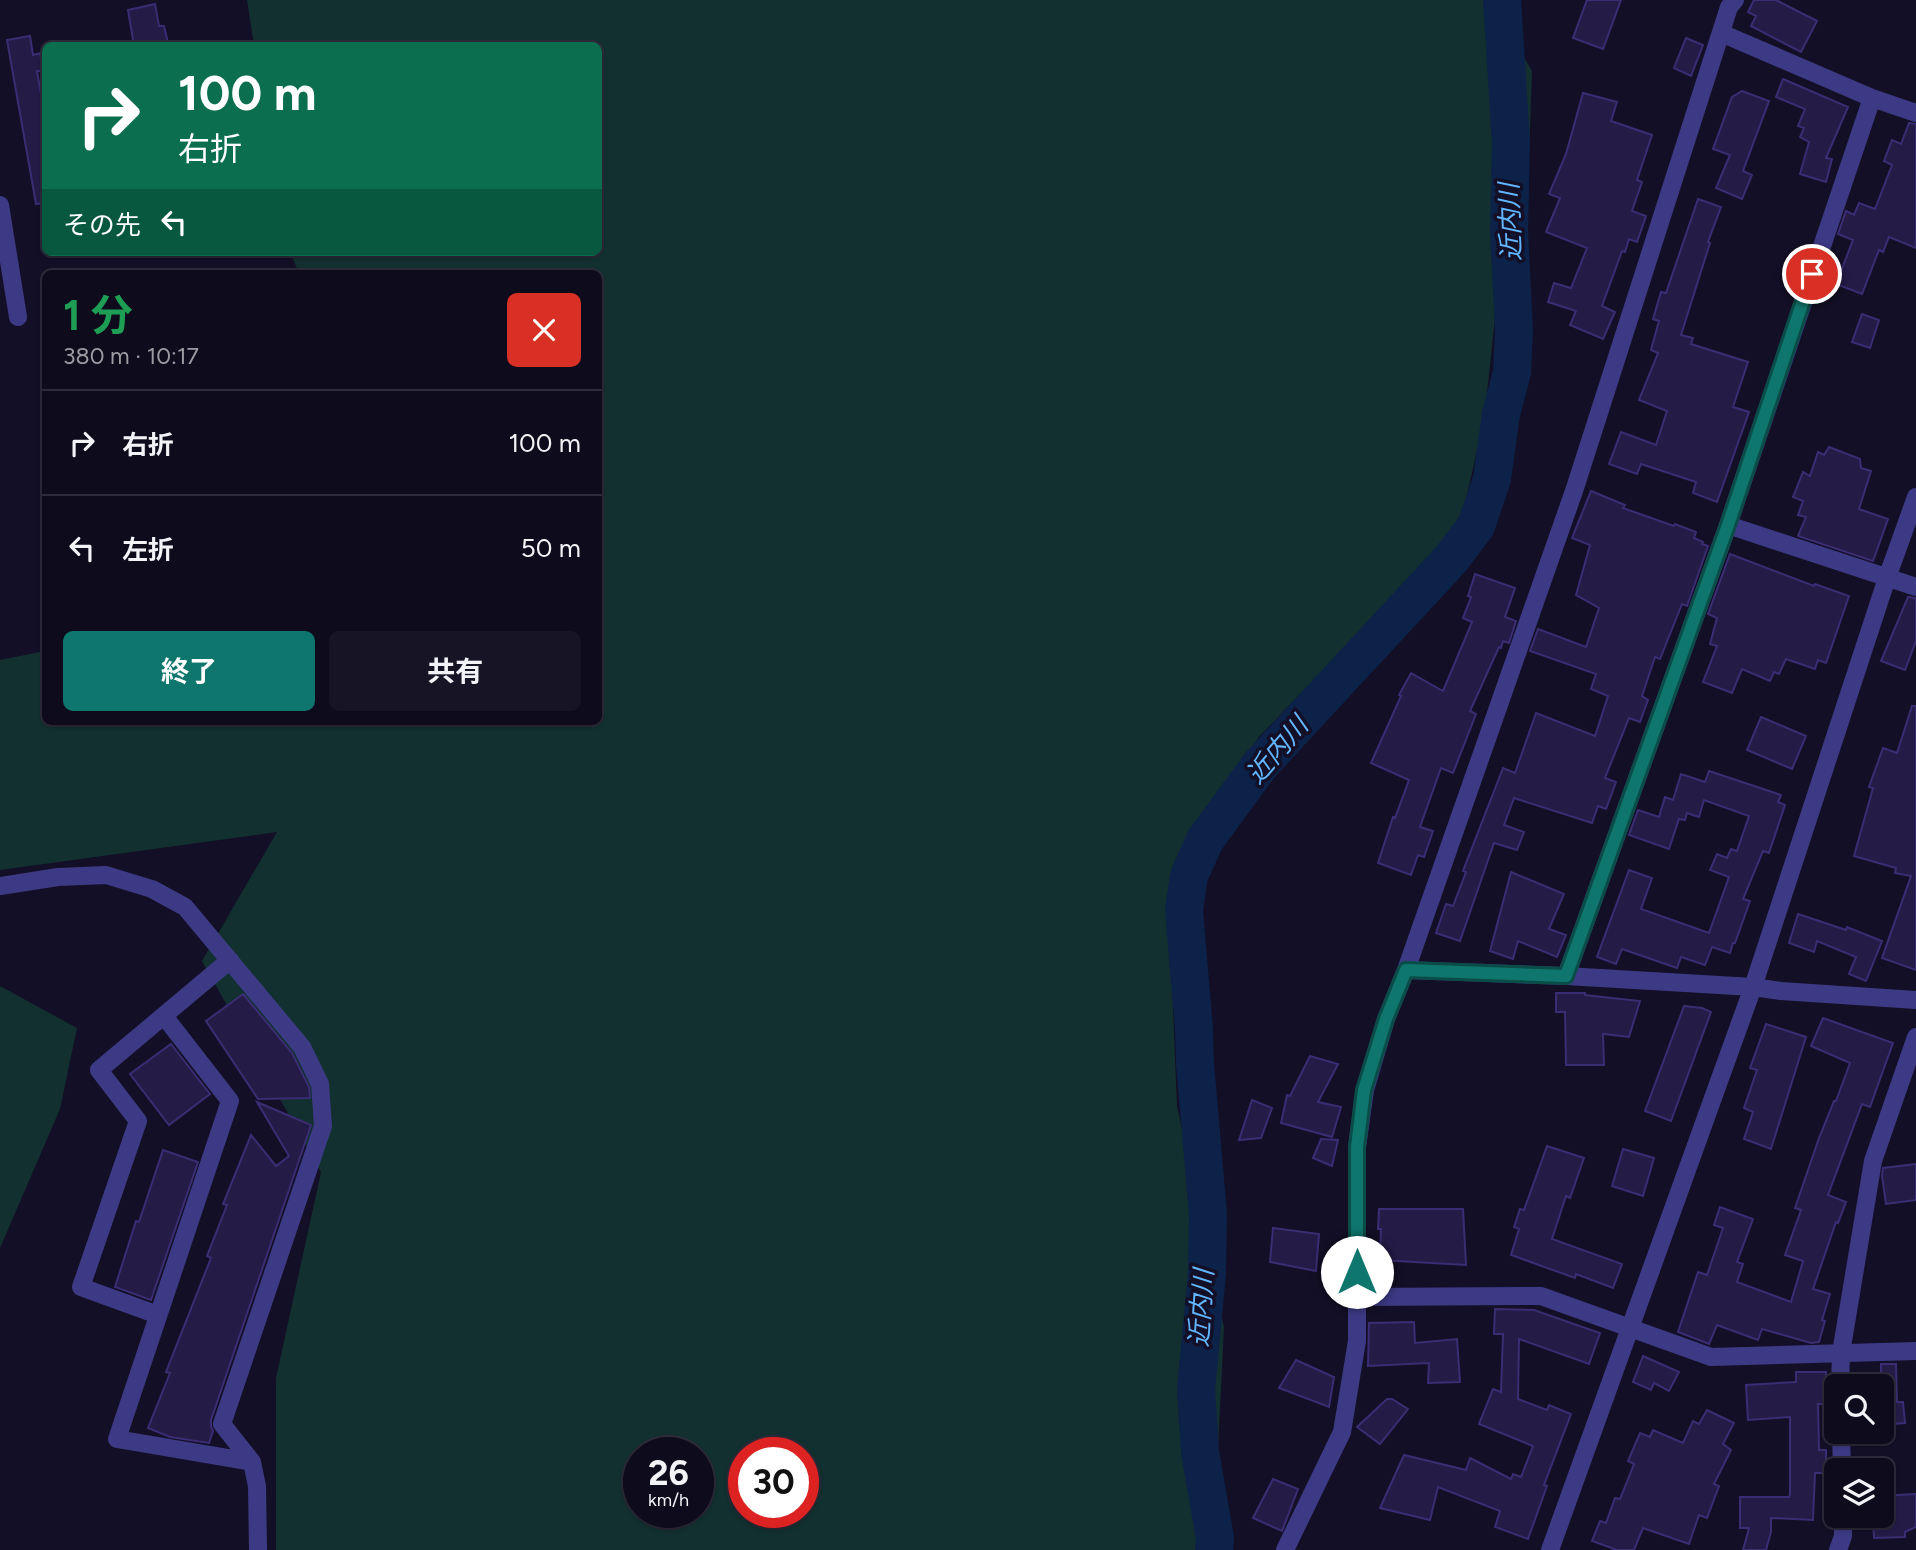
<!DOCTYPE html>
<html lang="ja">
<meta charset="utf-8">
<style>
body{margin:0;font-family:Figtree,"Noto Sans JP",sans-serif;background:#171425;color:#f1f3f6;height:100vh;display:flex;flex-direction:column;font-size:26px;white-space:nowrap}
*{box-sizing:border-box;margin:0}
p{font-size:23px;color:#9b9ba3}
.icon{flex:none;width:38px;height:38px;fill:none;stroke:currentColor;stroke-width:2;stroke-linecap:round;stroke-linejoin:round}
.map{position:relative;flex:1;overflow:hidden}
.sheet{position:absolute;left:42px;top:270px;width:560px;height:455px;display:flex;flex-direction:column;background:#0e0b1c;border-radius:10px;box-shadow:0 2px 5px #0004,0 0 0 2px #2e2b3b}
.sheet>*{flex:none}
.guide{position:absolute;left:42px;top:42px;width:560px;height:214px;border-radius:10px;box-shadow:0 2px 5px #0004,0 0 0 2px #2e2b3b;background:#0b6e4f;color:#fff;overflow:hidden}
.controls{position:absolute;left:1824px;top:1374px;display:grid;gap:14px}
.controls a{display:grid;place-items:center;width:70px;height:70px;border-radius:10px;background:#0e0b1c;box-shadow:0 2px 5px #0004,0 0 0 2px #2e2b3b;font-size:35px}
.speed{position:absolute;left:623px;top:1437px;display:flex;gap:14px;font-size:35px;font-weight:700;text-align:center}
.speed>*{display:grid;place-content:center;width:91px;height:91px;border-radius:50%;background:#0e0b1c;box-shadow:0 2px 5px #0004,0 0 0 2px #2e2b3b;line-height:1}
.speed small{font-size:18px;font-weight:400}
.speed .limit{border:10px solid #d22;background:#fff;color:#111}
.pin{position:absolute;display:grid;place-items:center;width:60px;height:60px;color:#fff;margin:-30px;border:4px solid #fff;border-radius:50%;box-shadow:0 2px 7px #0007}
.me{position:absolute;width:77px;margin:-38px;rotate:0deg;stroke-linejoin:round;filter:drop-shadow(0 0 5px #0008)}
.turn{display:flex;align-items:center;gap:24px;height:147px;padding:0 21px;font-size:32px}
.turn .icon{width:91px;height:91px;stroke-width:2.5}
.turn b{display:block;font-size:49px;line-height:60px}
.then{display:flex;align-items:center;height:66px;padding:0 21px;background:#0003;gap:14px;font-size:26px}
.round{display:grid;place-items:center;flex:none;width:74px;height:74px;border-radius:10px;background:#171425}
.head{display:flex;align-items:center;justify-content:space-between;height:119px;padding:0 21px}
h1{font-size:42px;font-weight:700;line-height:52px;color:#1e9e55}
.button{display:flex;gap:14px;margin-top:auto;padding:14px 21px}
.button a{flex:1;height:80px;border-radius:10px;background:#0f766e;color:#fff;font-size:28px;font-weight:700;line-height:80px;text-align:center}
.button a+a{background:#171425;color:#f1f3f6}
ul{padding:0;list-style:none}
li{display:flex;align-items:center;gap:21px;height:105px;padding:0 21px;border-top:2px solid #2e2b3b}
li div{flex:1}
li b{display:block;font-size:26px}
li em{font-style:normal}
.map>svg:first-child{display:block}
</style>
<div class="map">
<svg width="1916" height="1550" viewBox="0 0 1916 1550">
<rect width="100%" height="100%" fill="#130f26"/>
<!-- green -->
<path fill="#12302f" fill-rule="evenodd" d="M 247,0 L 1490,0 L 1532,71 L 1527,218 L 1496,310 L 1484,420 L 1461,521 L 1406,583 L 1258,738 L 1169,910 L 1177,1106 L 1224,1327 L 1213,1550 L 276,1550 L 276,1378 L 321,1172 L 202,961 L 277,832 L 0,870 L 0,660 L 45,651 L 46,721 L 598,721 L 598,273 L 299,273 L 290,252 L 598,252 L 598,46 L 254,45 ZM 639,1452 L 698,1452 L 698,1512 L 639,1512 ZM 744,1452 L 803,1452 L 803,1512 L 744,1512 Z
M 0,986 L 77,1028 L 60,1109 L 0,1248 Z"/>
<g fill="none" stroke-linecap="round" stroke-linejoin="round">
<!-- river -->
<path stroke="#0c2248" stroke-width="38" d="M 1214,1550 L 1215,1538 L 1200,1452 L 1196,1389 L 1207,1274 L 1208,1214 L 1195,1064 L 1194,1029 L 1184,910 L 1189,876 L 1205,840 L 1260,765 L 1451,559 L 1476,526 L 1492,479 L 1501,414 L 1512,372 L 1514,331 L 1509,231 L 1511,142 L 1502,0"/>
</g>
<!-- building -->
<path fill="#241b47" stroke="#3b2d73" stroke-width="2" d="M 1587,0 L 1621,0 L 1603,49 L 1573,38 Z
M 1754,0 L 1776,0 L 1817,21 L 1801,52 L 1751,26 L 1756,16 L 1748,12 Z
M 155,4 L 159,26 L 164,26 L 168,43 L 154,46 L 134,46 L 128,10 Z
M 30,36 L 33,55 L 40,53 L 43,71 L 37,71 L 43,106 L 46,106 L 46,203 L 36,204 L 7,40 Z
M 1686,38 L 1703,45 L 1691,76 L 1674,68 Z
M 1783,79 L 1848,107 L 1826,158 L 1832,159 L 1826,182 L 1800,174 L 1809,142 L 1800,137 L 1804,128 L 1798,126 L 1805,109 L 1776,97 Z
M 1742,91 L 1769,101 L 1743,171 L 1752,175 L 1742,199 L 1716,188 L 1730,155 L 1713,149 L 1732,97 Z
M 1583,93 L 1617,102 L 1611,121 L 1652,135 L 1637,180 L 1642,182 L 1632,211 L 1646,216 L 1637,242 L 1629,239 L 1625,252 L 1622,251 L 1602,306 L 1615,312 L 1603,339 L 1570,325 L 1576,311 L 1548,302 L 1554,283 L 1571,288 L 1587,248 L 1546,232 L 1560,198 L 1549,194 L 1566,154 Z
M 1909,123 L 1916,124 L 1916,248 L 1889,237 L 1883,252 L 1879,250 L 1862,294 L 1836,284 L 1853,240 L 1838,234 L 1846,211 L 1854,215 L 1859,203 L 1875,209 L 1892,165 L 1884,161 L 1892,140 L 1901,144 Z
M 1698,199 L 1721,207 L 1708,242 L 1710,243 L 1681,335 L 1693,338 L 1691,344 L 1748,362 L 1733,407 L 1749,412 L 1717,502 L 1693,493 L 1696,482 L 1641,464 L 1637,474 L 1609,464 L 1621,432 L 1656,445 L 1667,411 L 1639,400 L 1658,353 L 1651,350 L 1659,321 L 1653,319 L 1661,292 L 1666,293 Z
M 1862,314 L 1879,320 L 1870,348 L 1852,342 Z
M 1829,447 L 1860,459 L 1861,468 L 1871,471 L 1859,509 L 1888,519 L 1873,561 L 1798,536 L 1806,517 L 1798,515 L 1803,501 L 1793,497 L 1803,472 L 1810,476 L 1818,452 L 1824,455 Z
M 1591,491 L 1625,505 L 1623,508 L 1674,526 L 1675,524 L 1696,532 L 1694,538 L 1703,542 L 1702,544 L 1708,546 L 1687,606 L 1682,604 L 1660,659 L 1655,657 L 1642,696 L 1648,700 L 1640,722 L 1629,718 L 1605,778 L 1616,782 L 1606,809 L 1598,806 L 1592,823 L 1514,798 L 1504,825 L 1524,832 L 1517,850 L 1494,843 L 1460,941 L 1436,933 L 1446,904 L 1453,906 L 1466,872 L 1463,871 L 1503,768 L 1515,773 L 1536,713 L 1595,736 L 1608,696 L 1591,689 L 1596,674 L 1530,651 L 1538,629 L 1586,647 L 1599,608 L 1576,595 L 1590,545 L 1572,538 Z
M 1730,554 L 1814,586 L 1815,584 L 1849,596 L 1826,663 L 1818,660 L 1815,669 L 1786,659 L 1779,674 L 1774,672 L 1770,681 L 1742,669 L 1732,693 L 1703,682 L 1717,646 L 1710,644 L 1717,618 L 1708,614 Z
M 1475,574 L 1515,588 L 1505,617 L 1516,621 L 1509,643 L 1503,641 L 1501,648 L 1499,647 L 1470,711 L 1476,714 L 1453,773 L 1441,768 L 1420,827 L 1433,831 L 1424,857 L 1418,855 L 1411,875 L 1378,863 L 1393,817 L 1395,818 L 1409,780 L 1371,763 L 1401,696 L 1399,695 L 1411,673 L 1443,691 L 1472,622 L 1463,618 L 1471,597 L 1468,596 Z
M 1908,597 L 1916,598 L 1916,641 L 1905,670 L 1881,661 Z
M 1912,706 L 1916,706 L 1916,970 L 1882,958 L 1911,876 L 1895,873 L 1896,868 L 1854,856 L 1873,788 L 1869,787 L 1883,748 L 1897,753 Z
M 1761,717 L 1806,736 L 1792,769 L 1747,750 Z
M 1709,771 L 1781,795 L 1778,802 L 1785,805 L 1769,853 L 1763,851 L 1743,899 L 1750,901 L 1735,943 L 1733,943 L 1730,953 L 1712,947 L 1705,965 L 1681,957 L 1677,968 L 1622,949 L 1616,964 L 1597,957 L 1629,870 L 1652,878 L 1641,909 L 1709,933 L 1729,877 L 1710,870 L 1717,854 L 1727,858 L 1731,849 L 1737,851 L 1749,816 L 1704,800 L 1699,817 L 1687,813 L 1685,820 L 1679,819 L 1669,849 L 1629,835 L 1638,810 L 1659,817 L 1665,797 L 1673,800 L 1681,774 L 1705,782 Z
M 1511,872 L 1564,894 L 1549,929 L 1566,935 L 1557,957 L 1518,941 L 1513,959 L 1490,951 Z
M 1798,914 L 1846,930 L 1847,927 L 1882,941 L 1866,981 L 1849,974 L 1856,957 L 1817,941 L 1814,952 L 1789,943 Z
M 1556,993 L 1585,993 L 1585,995 L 1640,1001 L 1629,1037 L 1603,1034 L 1604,1065 L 1566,1065 L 1565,1012 L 1556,1012 Z
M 243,994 L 292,1053 L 309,1087 L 310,1098 L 258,1099 L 206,1021 Z
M 1684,1006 L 1702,1008 L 1711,1012 L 1671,1121 L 1645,1111 Z
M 1823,1018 L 1893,1043 L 1870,1107 L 1862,1104 L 1828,1195 L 1846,1202 L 1838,1223 L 1836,1222 L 1813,1289 L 1830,1294 L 1822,1320 L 1825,1321 L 1819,1342 L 1811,1343 L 1762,1329 L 1758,1340 L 1717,1325 L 1709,1344 L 1678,1332 L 1698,1272 L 1707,1275 L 1723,1228 L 1714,1225 L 1720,1207 L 1753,1219 L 1737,1262 L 1743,1264 L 1737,1282 L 1791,1302 L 1803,1261 L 1785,1255 L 1801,1210 L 1795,1208 L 1819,1138 L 1834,1101 L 1836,1101 L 1850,1063 L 1811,1046 Z
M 1766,1024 L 1806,1037 L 1771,1149 L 1744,1139 L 1753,1112 L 1744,1108 L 1757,1070 L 1750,1068 Z
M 171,1044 L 210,1094 L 169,1125 L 130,1074 Z
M 1310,1056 L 1338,1064 L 1318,1102 L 1341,1107 L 1332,1137 L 1281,1123 L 1287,1095 L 1290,1096 Z
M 1252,1100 L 1272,1108 L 1261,1138 L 1239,1140 Z
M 257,1102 L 311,1125 L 211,1420 L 211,1427 L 213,1431 L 209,1443 L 170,1437 L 148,1428 L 170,1373 L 166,1372 L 211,1258 L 207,1256 L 227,1205 L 223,1204 L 251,1135 L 276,1166 L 289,1156 Z
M 1321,1139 L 1338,1140 L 1332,1166 L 1313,1158 Z
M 1547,1146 L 1584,1158 L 1570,1198 L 1566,1196 L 1552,1239 L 1622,1264 L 1613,1288 L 1576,1274 L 1575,1278 L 1511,1255 L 1519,1229 L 1514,1227 L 1520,1209 L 1524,1210 Z
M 1623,1149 L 1654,1158 L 1643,1196 L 1612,1186 Z
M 163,1150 L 198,1162 L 151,1300 L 115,1287 L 136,1221 L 139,1222 Z
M 1916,1164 L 1916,1200 L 1886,1204 L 1882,1176 L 1883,1168 Z
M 1379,1209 L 1463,1209 L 1466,1265 L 1380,1260 L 1381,1229 L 1378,1229 Z
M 1273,1228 L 1319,1234 L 1316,1271 L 1270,1262 Z
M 1495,1309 L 1534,1310 L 1600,1333 L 1589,1364 L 1519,1339 L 1518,1399 L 1547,1410 L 1549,1405 L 1571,1414 L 1544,1485 L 1547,1486 L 1528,1539 L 1495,1527 L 1500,1511 L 1438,1487 L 1430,1520 L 1380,1508 L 1404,1455 L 1466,1470 L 1470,1458 L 1511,1479 L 1513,1474 L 1521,1477 L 1533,1446 L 1479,1424 L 1493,1389 L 1501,1392 L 1503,1334 L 1494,1334 Z
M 1414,1322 L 1415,1343 L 1457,1339 L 1460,1382 L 1428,1383 L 1429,1363 L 1368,1366 L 1369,1323 Z
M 1643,1356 L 1679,1372 L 1669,1391 L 1654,1383 L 1651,1390 L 1633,1382 Z
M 1296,1360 L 1334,1377 L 1329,1407 L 1279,1388 Z
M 1881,1364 L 1896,1364 L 1897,1402 L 1903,1402 L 1905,1423 L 1881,1425 Z
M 1796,1372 L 1826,1372 L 1826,1404 L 1818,1404 L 1819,1450 L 1826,1450 L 1826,1473 L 1815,1473 L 1813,1520 L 1771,1518 L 1771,1532 L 1766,1550 L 1743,1550 L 1749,1528 L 1740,1528 L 1740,1497 L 1789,1497 L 1790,1494 L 1790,1417 L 1748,1420 L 1746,1385 L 1796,1382 Z
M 1387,1399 L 1392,1399 L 1408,1409 L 1380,1444 L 1357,1427 Z
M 1707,1410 L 1734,1423 L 1723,1444 L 1731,1450 L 1714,1484 L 1719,1486 L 1707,1518 L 1699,1515 L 1689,1544 L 1643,1528 L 1634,1550 L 1617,1550 L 1592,1541 L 1600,1521 L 1606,1523 L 1615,1498 L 1620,1499 L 1634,1464 L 1628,1461 L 1640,1433 L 1650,1437 L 1653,1430 L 1683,1443 L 1693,1421 L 1699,1424 Z
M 1273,1479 L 1298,1489 L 1282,1531 L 1253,1518 Z
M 1916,1494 L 1916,1527 L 1905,1532 L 1905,1537 L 1874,1538 L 1873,1516 L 1881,1516 L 1881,1496 Z"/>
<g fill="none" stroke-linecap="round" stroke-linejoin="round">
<!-- minor -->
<path stroke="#3d3a85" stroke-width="18" d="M 1721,33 L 1872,98
M 0,205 L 18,317
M 1728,525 L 1916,587
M 0,886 L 58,877 L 106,875 L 152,889 L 185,907 L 302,1047 L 320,1084 L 323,1126 L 222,1424 L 252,1462 L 257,1486 L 258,1550
M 1406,970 L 1566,976 L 1753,987 L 1781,991 L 1916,1000
M 1566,976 L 1728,525 L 1872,98 L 1916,113
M 164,1016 L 230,1101 L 117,1439 L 252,1462
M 1357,1297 L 1541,1296 L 1711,1357 L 1916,1351
M 158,1315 L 81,1287 L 138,1121 L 99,1070 L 230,960
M 1840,1386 L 1841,1353 L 1873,1161 L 1916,1037
M 1841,1432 L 1842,1470
M 1285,1550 L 1342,1432 L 1357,1341 L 1357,1147 L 1365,1090 L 1386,1019 L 1406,970 L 1575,488 L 1729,7 L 1735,0
M 1550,1550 L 1753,987 L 1887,578 L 1916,497
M 1838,1550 L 1843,1536 L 1843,1516"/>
</g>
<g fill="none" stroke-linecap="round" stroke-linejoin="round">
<defs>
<path id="route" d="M 1357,1272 L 1357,1147 L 1364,1090 L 1386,1019 L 1406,970 L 1566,976 L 1728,525 L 1812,274"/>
</defs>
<!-- route casing -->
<use href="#route" stroke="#0a4d48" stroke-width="18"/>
<!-- route -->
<use href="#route" stroke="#0f766e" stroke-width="12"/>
</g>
<g text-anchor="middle" stroke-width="7" stroke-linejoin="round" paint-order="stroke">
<!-- water labels -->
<g font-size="26" font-style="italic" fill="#62b6ff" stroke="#130f26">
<text transform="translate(1510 222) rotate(-92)" y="9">近内川</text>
<text transform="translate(1277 750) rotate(-49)" y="9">近内川</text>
<text transform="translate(1201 1308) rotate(-86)" y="9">近内川</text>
</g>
</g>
</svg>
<div class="controls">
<a><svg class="icon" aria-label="search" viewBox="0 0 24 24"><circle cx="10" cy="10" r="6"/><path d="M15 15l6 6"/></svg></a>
<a><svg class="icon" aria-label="layers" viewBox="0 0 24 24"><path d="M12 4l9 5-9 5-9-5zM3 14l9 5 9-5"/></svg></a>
</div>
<div class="speed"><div>26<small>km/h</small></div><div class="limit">30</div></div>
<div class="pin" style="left:1812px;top:274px;background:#d93025"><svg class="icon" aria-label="arrive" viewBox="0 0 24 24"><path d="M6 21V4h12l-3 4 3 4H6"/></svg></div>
<svg class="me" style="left:1357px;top:1272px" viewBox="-20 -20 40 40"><circle r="19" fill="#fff"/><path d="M0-13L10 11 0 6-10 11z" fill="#0f766e"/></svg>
<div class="guide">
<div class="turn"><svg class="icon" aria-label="right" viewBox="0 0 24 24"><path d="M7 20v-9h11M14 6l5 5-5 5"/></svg><div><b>100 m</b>右折</div></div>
<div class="then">その先<svg class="icon" aria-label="left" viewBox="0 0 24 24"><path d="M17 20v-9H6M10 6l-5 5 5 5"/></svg></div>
</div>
<section class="sheet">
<div class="head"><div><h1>1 分</h1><p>380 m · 10:17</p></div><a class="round" style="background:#d93025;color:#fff"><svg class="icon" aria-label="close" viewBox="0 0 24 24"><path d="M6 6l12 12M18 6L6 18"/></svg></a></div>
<ul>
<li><svg class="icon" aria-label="right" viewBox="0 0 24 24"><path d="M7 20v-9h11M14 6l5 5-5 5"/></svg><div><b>右折</b></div><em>100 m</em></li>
<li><svg class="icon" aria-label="left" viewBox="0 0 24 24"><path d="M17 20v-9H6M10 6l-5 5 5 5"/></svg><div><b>左折</b></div><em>50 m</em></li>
</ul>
<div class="button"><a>終了</a><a>共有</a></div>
</section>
</div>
